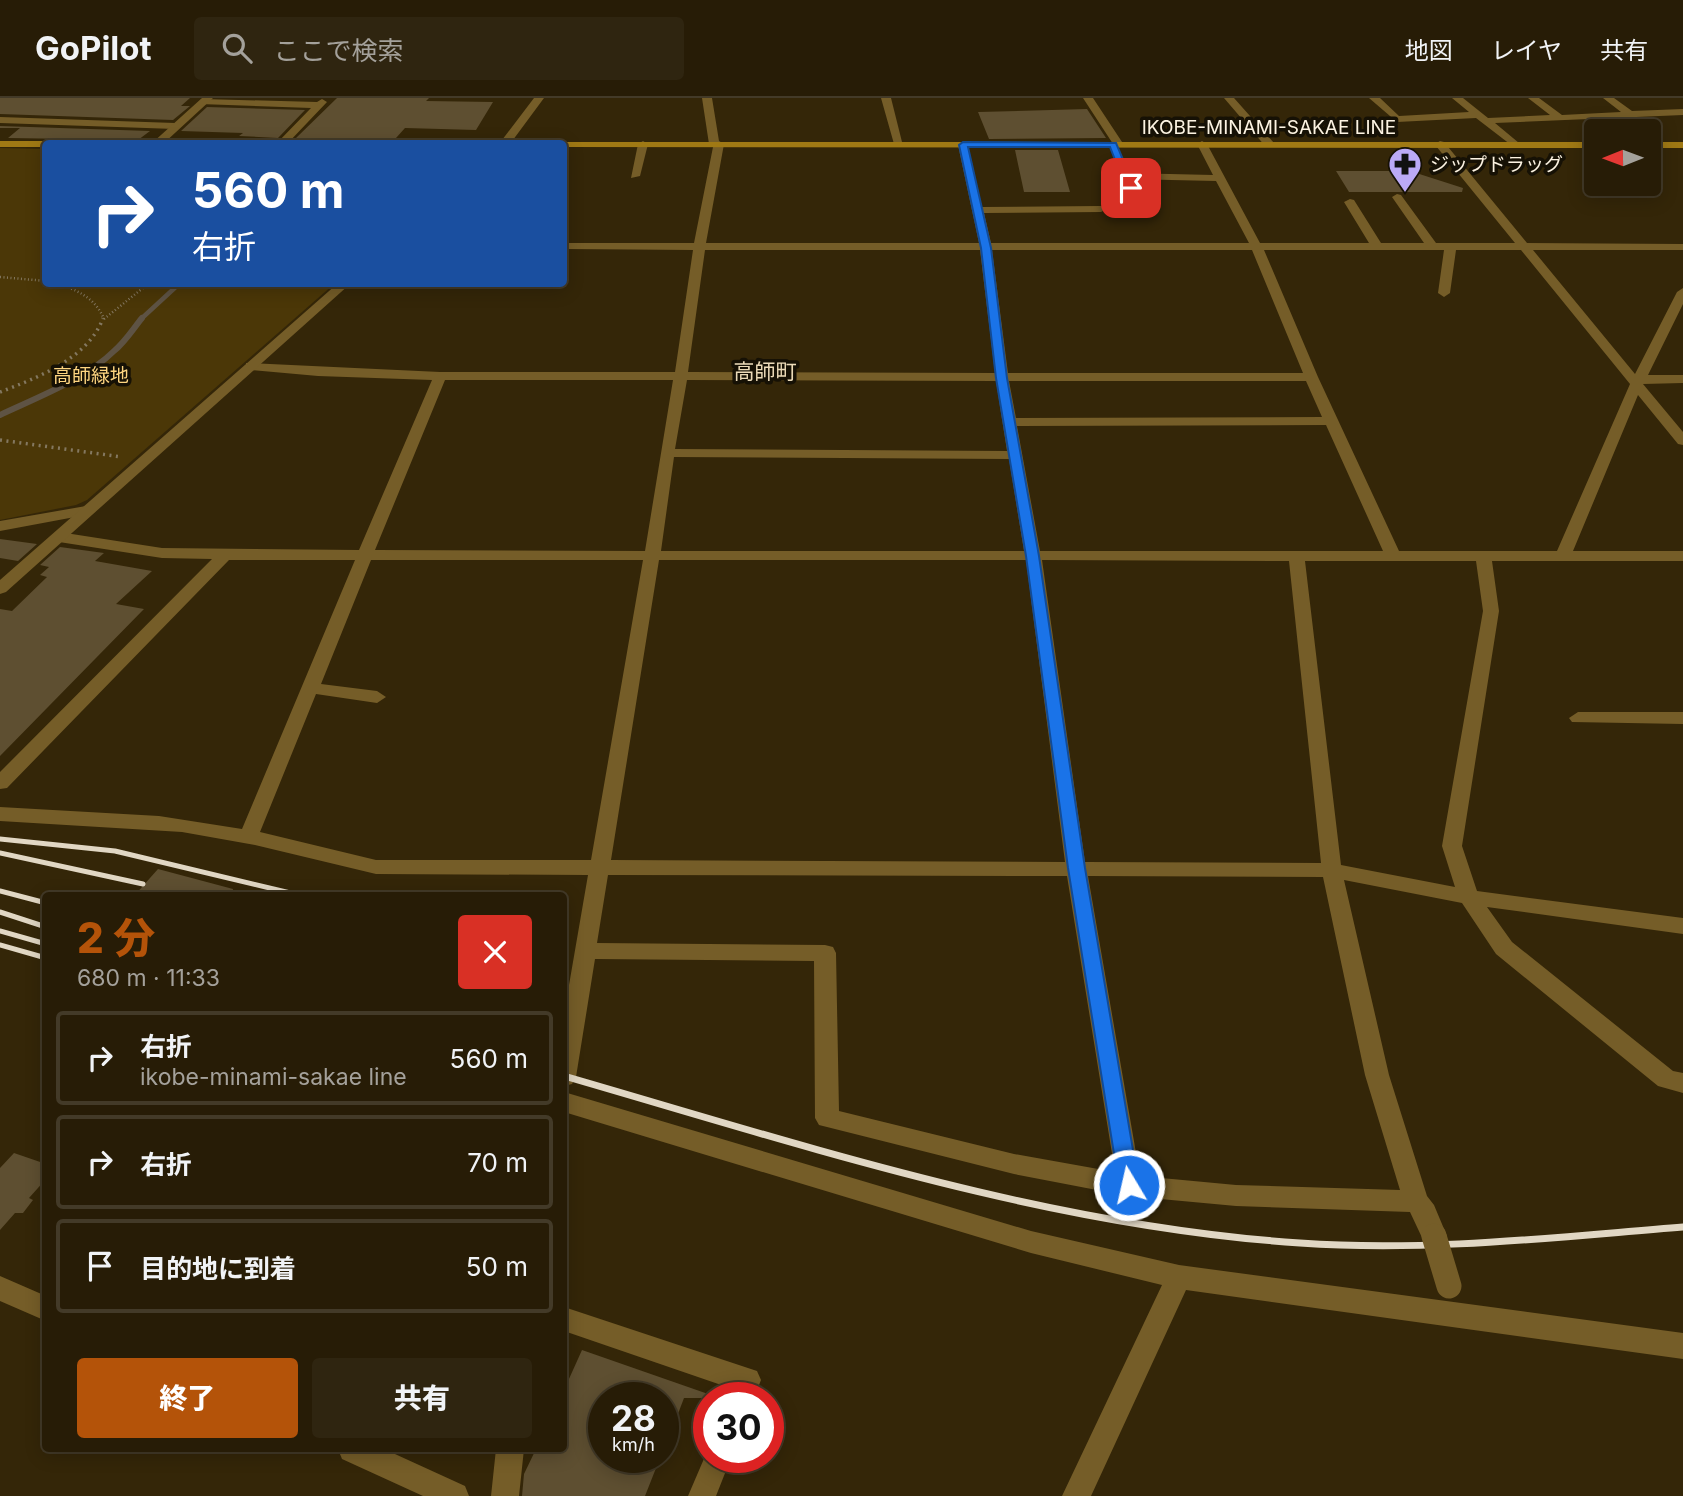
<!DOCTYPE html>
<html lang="ja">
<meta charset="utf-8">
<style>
body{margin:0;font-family:Inter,"Noto Sans JP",sans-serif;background:#2f2510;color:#f1f3f6;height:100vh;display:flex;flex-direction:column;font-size:26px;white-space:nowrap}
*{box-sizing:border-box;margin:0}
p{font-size:23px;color:#a4a19b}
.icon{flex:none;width:38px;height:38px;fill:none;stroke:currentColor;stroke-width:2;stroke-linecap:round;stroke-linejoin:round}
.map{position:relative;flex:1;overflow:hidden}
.panel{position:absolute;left:42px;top:794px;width:525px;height:560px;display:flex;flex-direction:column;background:#271c06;border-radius:7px;box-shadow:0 4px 18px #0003,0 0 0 2px #433a28}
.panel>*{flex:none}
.guide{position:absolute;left:42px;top:42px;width:525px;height:147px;border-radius:7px;box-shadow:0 4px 18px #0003,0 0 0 2px #433a28;background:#1a4fa0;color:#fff;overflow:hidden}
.needle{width:46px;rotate:269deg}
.controls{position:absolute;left:1584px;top:21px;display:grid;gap:14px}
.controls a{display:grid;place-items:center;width:77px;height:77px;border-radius:7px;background:#271c06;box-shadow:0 4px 18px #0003,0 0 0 2px #433a28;font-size:35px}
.speed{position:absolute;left:588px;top:1284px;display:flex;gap:14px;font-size:35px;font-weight:700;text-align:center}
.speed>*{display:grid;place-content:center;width:91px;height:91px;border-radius:50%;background:#271c06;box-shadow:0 4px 18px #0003,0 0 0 2px #433a28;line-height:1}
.speed small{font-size:18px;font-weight:400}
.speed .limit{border:10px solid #d22;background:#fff;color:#111}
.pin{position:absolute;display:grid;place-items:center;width:60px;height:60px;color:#fff;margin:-30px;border-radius:14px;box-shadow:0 4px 10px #0006}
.me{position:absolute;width:77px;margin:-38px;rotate:351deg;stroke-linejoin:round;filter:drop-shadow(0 0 5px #0008)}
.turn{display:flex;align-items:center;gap:24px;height:147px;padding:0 35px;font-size:32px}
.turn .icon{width:91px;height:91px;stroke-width:2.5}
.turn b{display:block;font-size:49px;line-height:60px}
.round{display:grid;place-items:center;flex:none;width:74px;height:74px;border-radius:7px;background:#2f2510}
.headline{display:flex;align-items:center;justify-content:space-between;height:119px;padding:0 35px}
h1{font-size:42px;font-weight:800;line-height:52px;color:#b45309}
.action{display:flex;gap:14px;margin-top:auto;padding:14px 35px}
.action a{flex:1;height:80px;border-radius:7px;background:#b45309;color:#fff;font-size:28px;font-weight:800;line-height:80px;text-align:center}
.action a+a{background:#2f2510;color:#f1f3f6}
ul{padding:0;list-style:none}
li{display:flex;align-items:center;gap:21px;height:94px;margin:0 14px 10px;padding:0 21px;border:4px solid #433a28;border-radius:7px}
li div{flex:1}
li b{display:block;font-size:26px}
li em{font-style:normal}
header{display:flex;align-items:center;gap:42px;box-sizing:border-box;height:98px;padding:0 35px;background:#271c06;border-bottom:2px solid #433a28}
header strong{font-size:33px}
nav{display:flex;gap:38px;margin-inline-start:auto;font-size:24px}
.search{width:490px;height:63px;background:#2f2510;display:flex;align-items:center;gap:18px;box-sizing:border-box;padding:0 24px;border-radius:7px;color:#a4a19b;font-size:26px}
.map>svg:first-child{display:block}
</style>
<header>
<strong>GoPilot</strong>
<div class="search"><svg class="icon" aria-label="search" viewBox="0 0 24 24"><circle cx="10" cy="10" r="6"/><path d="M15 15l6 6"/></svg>ここで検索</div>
<nav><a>地図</a><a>レイヤ</a><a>共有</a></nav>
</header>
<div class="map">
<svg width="1683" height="1398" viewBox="0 0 1683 1398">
<rect width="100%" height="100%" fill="#342608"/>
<!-- green -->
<path fill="#4b3707" d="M 0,50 L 45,51 L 46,186 L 334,186 L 87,402 L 76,407 L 0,422 Z"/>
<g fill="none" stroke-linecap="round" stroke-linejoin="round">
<!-- stream-far1 -->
<path stroke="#5e5344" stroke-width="4.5" d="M 141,221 L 179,186"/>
<!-- stream -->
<path stroke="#5e5344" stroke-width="6" d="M 0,317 C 36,300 86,281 114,253 C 125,244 133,231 142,220"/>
</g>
<!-- building -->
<path fill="#5e4f31" d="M 0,0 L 190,0 L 181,8 L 190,8 L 173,22 L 0,16 Z
M 337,0 L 429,0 L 426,3 L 493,4 L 476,32 L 405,30 L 396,40 L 296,40 Z
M 207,9 L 305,12 L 278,40 L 239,38 L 243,35 L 181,33 Z
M 1087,11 L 1106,40 L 989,41 L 978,14 Z
M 0,28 L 150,33 L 138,42 L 8,40 L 20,30 L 0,30 Z
M 1015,52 L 1058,52 L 1070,94 L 1024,94 Z
M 1336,73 L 1410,73 L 1463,90 L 1462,94 L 1349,94 Z
M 0,441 L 37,446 L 18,463 L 0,460 Z
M 60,449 L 104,455 L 95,463 L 152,473 L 116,506 L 144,511 L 0,658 L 0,511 L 12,513 L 47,479 L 40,477 L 49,469 L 40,467 Z
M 158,771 L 233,791 L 232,798 L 134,798 Z
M 14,1055 L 46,1066 L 46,1081 L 29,1100 L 33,1102 L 23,1115 L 15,1115 L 0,1132 L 0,1070 Z
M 582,1252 L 711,1297 L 711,1300 L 684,1300 L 665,1350 L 663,1350 L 663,1300 L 604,1300 L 604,1360 L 660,1360 L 645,1398 L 522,1398 L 524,1376 L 536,1351 L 564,1351 L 564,1292 Z"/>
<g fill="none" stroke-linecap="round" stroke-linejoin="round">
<!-- path-far1 -->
<path stroke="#847860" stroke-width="2.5" stroke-dasharray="1 2.5" stroke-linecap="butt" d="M 0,179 L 46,183
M 58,186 C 78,192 96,201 104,221
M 104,221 L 148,186"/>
<!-- path -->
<path stroke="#847860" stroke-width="3.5" stroke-dasharray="2 4.5" stroke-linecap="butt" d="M 0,294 C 37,280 89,260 103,220
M 0,342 L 122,359"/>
<!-- minor -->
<path fill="#755d28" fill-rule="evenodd" d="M 702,0 L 712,0 L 719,43 L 724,46 L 706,145 L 979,145 L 958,47 L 963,44 L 968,47 L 982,109 L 1101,108 L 1107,111 L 1101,114 L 984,115 L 991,145 L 1249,145 L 1216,83 L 1126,81 L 1121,78 L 1126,75 L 1213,77 L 1197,46 L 1202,43 L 1207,46 L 1260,145 L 1369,145 L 1344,104 L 1350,101 L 1354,102 L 1381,145 L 1424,145 L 1392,99 L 1397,96 L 1401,97 L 1436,145 L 1515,145 L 1436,48 L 1435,46 L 1440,43 L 1444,44 L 1527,145 L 1683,146 L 1683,152 L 1533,152 L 1635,276 L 1677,194 L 1683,190 L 1683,206 L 1648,277 L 1683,277 L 1683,285 L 1643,286 L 1683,334 L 1683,347 L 1678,346 L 1638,297 L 1573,453 L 1683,453 L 1683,463 L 1492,463 L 1499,513 L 1462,748 L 1477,793 L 1683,820 L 1683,836 L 1487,809 L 1512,844 L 1673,973 L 1683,975 L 1683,995 L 1658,988 L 1496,856 L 1462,805 L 1344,782 L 1389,977 L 1427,1098 L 1434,1107 L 1447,1138 L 1443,1146 L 1434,1149 L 1425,1146 L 1410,1114 L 1236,1108 L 1128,1098 L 1014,1076 L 819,1027 L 815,1020 L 814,863 L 595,861 L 576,979 L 572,986 L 564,988 L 564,916 L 588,777 L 376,776 L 255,747 L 182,734 L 0,723 L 0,709 L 159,718 L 242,731 L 355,462 L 229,462 L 7,690 L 0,691 L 0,674 L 212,461 L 162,460 L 59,444 L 51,439 L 59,434 L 162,450 L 359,452 L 432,282 L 318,278 L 251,272 L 246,271 L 246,265 L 440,274 L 675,274 L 693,152 L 564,151 L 564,145 L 694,145 L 713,49 L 709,46 ZM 705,152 L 980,152 L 995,275 L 688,274 ZM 992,152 L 1252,152 L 1303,275 L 1008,275 ZM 1264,152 L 1444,152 L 1438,195 L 1444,199 L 1450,195 L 1456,152 L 1521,152 L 1630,286 L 1557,453 L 1399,453 L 1318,279 ZM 445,282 L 673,282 L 645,453 L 375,452 ZM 687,282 L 996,283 L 1007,353 L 675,351 ZM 1009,283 L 1306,283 L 1322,319 L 1016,320 ZM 1326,327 L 1383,453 L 1040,453 L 1017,328 ZM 674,359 L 1009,361 L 1024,453 L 661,453 ZM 371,462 L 643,462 L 591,762 L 376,762 L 260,734 L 316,596 L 377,605 L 386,599 L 377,593 L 321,586 ZM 659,462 L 1026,462 L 1065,764 L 611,762 ZM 1042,462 L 1289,463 L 1321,765 L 1085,764 ZM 1305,463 L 1476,463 L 1483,513 L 1442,748 L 1455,789 L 1341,767 ZM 608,777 L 1067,778 L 1115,1074 L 1014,1056 L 839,1013 L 836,855 L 833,849 L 825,847 L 597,845 ZM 1088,778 L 1323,779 L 1365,977 L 1400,1092 L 1236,1087 L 1140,1078 Z
M 881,0 L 891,0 L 903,48 L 894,46 Z
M 1083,0 L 1093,0 L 1124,47 L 1123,49 L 1115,49 Z
M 1224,0 L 1234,0 L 1274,45 L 1274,49 L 1266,49 Z
M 1369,0 L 1380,0 L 1399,18 L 1469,14 L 1452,0 L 1463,0 L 1488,20 L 1550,17 L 1528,0 L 1539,0 L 1562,17 L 1621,14 L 1603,0 L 1614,0 L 1632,13 L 1683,11 L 1683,17 L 1495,25 L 1519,45 L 1519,49 L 1515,50 L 1476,20 L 1397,24 Z
M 203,1 L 317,4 L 322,1 L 327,4 L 287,46 L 276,46 L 311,10 L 200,6 L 200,2 Z
M 0,19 L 175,25 L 180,28 L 175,31 L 0,25 Z
M 643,43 L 648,46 L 640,78 L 631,80 L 638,46 Z
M 86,408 L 94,413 L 91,416 L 0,433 L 0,423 Z
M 1578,614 L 1683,614 L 1683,626 L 1572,624 L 1569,620 Z
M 564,994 L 1031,1133 L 1179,1167 L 1683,1235 L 1683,1261 L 1186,1192 L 1091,1398 L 1062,1398 L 1162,1187 L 1031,1155 L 564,1014 Z
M 0,1178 L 46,1198 L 46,1223 L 0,1203 Z
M 564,1209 L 757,1273 L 761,1282 L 754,1300 L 726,1300 L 730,1290 L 564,1233 Z
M 709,1349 L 709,1360 L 731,1360 L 716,1398 L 688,1398 Z
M 338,1351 L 384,1351 L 465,1388 L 469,1398 L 423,1398 L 342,1361 Z
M 496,1351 L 524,1351 L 519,1398 L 491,1398 Z"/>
<!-- tertiary -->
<path fill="#755d28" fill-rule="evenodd" d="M 202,0 L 213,0 L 163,46 L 151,46 Z
M 534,0 L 544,0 L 510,46 L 499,46 Z
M 337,186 L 350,186 L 6,494 L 0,496 L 0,482 Z"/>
<!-- secondary -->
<path fill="#a07914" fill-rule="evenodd" d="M 0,43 L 46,43 L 51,46 L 46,46 L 46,49 L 0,49 Z
M 560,44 L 1596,44 L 1596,50 L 564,49 Z
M 1648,44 L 1683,44 L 1683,50 L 1648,50 Z"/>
<!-- rail-far1 -->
<path stroke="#e1d7c4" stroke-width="5" d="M 0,741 L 115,753 L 303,798
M 0,755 L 143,786
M 0,793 L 46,805
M 0,814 L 46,829
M 0,833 L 46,846
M 0,847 L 46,860"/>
<!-- rail -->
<path stroke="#e1d7c4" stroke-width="7" d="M 564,978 C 806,1048 1047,1128 1300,1145 C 1428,1154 1556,1139 1683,1129"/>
<!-- minor-bridge -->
<path stroke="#755d28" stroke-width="25" d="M 1434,1138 L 1449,1188"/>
</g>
<!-- route -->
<path fill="#1a73e8" stroke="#114b97" stroke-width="2" d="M 963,44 L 1116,45 L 1135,90 L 1131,93 L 1126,90 L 1110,49 L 968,49 L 991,150 L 1007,280 L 1039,458 L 1085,770 L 1139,1087 L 1136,1093 L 1129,1096 L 1122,1093 L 1119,1087 L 1068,770 L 1026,458 L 996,280 L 981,150 L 959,47 Z"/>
<!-- icons -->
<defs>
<symbol id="pharmacy-pin" viewBox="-11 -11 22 30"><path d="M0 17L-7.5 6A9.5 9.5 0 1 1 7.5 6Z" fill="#bbaaf6" stroke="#161105"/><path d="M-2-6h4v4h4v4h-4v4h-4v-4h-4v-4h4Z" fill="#111"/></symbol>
</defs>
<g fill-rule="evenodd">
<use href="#pharmacy-pin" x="1386" y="47" width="38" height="52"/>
</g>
<g text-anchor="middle" stroke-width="7" stroke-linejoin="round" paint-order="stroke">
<!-- far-street labels -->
<g font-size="19" fill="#fcf3e2" stroke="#161105">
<text x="1269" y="36">IKOBE-MINAMI-SAKAE LINE</text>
</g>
<!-- far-poi labels -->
<g font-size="19" fill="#fcf3e2" stroke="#161105" text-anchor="start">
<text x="1430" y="73">ジップドラッグ</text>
</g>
<!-- far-park labels -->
<g font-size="19" fill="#fed580" stroke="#161105">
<text x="91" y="284">高師緑地</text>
</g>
<!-- far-quarter labels -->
<g font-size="21" fill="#ebdab8" stroke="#161105">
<text x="765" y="281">高師町</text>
</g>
</g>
</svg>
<div class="controls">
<a><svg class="needle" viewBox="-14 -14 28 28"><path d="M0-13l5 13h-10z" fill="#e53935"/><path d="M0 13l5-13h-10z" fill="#a4a19b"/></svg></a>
</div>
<div class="speed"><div>28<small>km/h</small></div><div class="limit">30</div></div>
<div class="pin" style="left:1131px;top:90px;background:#d93025"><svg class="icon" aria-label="arrive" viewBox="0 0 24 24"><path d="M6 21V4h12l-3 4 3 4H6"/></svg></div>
<svg class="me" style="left:1129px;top:1087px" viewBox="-20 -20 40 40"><circle r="17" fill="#1a73e8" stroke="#fff" stroke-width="3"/><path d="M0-11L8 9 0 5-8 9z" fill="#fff"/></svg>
<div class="guide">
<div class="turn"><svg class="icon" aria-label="right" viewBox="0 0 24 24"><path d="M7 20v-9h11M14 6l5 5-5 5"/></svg><div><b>560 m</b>右折</div></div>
</div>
<section class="panel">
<div class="headline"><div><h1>2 分</h1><p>680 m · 11:33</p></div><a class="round" style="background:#d93025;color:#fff"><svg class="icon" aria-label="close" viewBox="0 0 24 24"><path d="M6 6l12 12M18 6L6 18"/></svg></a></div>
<ul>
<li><svg class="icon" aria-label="right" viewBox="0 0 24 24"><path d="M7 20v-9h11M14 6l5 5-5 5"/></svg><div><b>右折</b><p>ikobe-minami-sakae line</p></div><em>560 m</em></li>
<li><svg class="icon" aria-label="right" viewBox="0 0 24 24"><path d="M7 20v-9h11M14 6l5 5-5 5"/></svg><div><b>右折</b></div><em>70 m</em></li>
<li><svg class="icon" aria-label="arrive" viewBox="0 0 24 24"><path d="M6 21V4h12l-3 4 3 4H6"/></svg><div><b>目的地に到着</b></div><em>50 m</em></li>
</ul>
<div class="action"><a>終了</a><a>共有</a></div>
</section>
</div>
